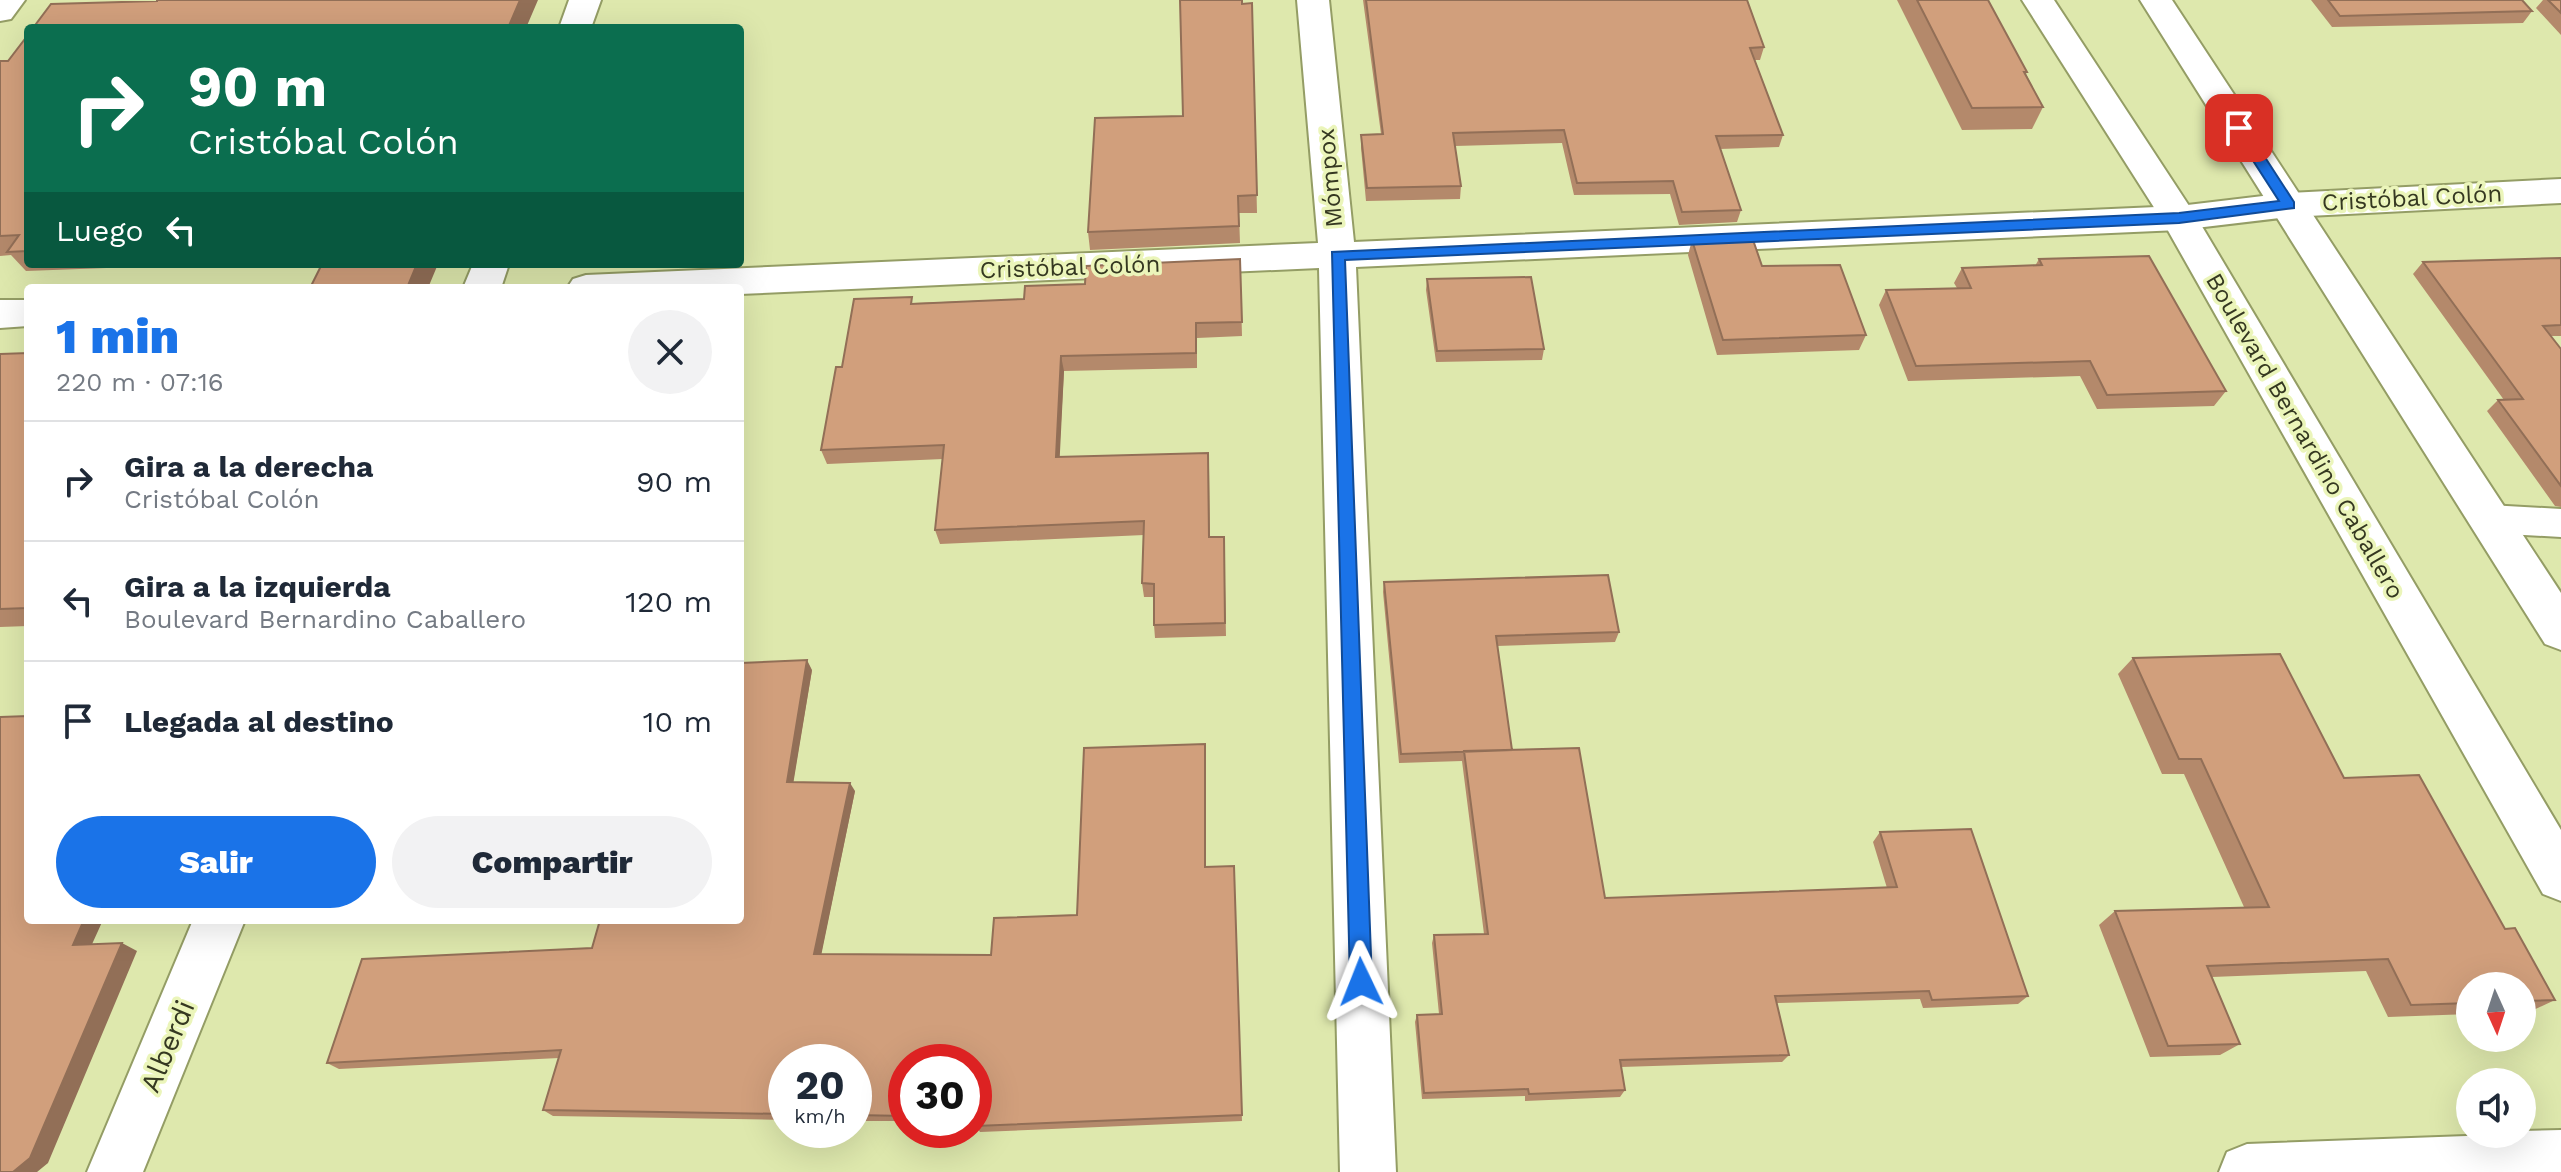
<!DOCTYPE html>
<html lang="es">
<meta charset="utf-8">
<style>
body{margin:0;font-family:"Work Sans",sans-serif;background:#f2f2f3;color:#1f2937;height:100vh;display:flex;flex-direction:column;font-size:30px;white-space:nowrap}
*{box-sizing:border-box;margin:0}
p{font-size:26px;color:#747a83}
.icon{flex:none;width:44px;height:44px;fill:none;stroke:currentColor;stroke-width:2;stroke-linecap:round;stroke-linejoin:round}
.map{position:relative;flex:1;overflow:hidden}
.panel{position:absolute;left:24px;top:284px;width:720px;height:640px;display:flex;flex-direction:column;background:#fff;border-radius:8px;box-shadow:0 8px 32px #0002}
.panel>*{flex:none}
.guide{position:absolute;left:24px;top:24px;width:720px;height:244px;border-radius:8px;box-shadow:0 8px 32px #0002;background:#0b6e4f;color:#fff;overflow:hidden}
.needle{width:52px;rotate:177deg}
.controls{position:absolute;left:2456px;top:972px;display:grid;gap:16px}
.controls a{display:grid;place-items:center;width:80px;height:80px;border-radius:50%;background:#fff;box-shadow:0 8px 32px #0002;font-size:40px}
.speed{position:absolute;left:768px;top:1044px;display:flex;gap:16px;font-size:40px;font-weight:700;text-align:center}
.speed>*{display:grid;place-content:center;width:104px;height:104px;border-radius:50%;background:#fff;box-shadow:0 8px 32px #0002;line-height:1}
.speed small{font-size:20px;font-weight:400}
.speed .limit{border:12px solid #d22;background:#fff;color:#111}
.pin{position:absolute;display:grid;place-items:center;width:68px;height:68px;color:#fff;margin:-34px;border-radius:16px;box-shadow:0 4px 12px #0006}
.me{position:absolute;width:88px;margin:-44px;rotate:358deg;stroke-linejoin:round;filter:drop-shadow(0 0 6px #0008)}
.turn{display:flex;align-items:center;gap:28px;height:168px;padding:0 32px;font-size:36px}
.turn .icon{width:104px;height:104px;stroke-width:2.5}
.turn b{display:block;font-size:56px;line-height:68px}
.then{display:flex;align-items:center;height:76px;padding:0 32px;background:#0003;gap:16px;font-size:30px}
.round{display:grid;place-items:center;flex:none;width:84px;height:84px;border-radius:42px;background:#f2f2f3}
.overview{display:flex;align-items:center;justify-content:space-between;height:136px;padding:0 32px}
h1{font-size:48px;font-weight:800;line-height:60px;color:#1a73e8}
.button{display:flex;gap:16px;margin-top:auto;padding:16px 32px}
.button a{flex:1;height:92px;border-radius:48px;background:#1a73e8;color:#fff;font-size:32px;font-weight:800;line-height:92px;text-align:center}
.button a+a{background:#f2f2f3;color:#1f2937}
ul{padding:0;list-style:none}
li{display:flex;align-items:center;gap:24px;height:120px;padding:0 32px;border-top:2px solid #e0e1e3}
li div{flex:1}
li b{display:block;font-size:30px}
li em{font-style:normal}
.map>svg:first-child{display:block}
</style>
<div class="map">
<svg width="2561" height="1172" viewBox="0 0 2561 1172">
<rect width="100%" height="100%" fill="#dee8ad"/>
<g fill="none" stroke-linecap="round" stroke-linejoin="round">
<defs>
<path id="lane" d="M 2489,505 L 2561,509 L 2561,537 L 2489,533 L 2477,529 L 2472,519 L 2477,509 Z"/>
<path id="street" d="M 0,0 L 25,0 L 11,19 L 0,21 Z
M 569,0 L 601,0 L 591,28 L 559,28 Z
M 1297,0 L 1329,0 L 1354,242 L 2179,206 L 2289,193 L 2561,179 L 2561,203 L 2289,217 L 2179,230 L 1356,267 L 1396,1172 L 1340,1172 L 1319,268 L 740,294 L 740,288 L 567,288 L 573,279 L 586,275 L 1318,243 Z
M 473,264 L 509,264 L 501,288 L 463,288 Z
M 0,300 L 28,300 L 28,326 L 0,328 Z
M 193,920 L 245,920 L 143,1172 L 87,1172 Z
M 2561,1130 L 2561,1172 L 2219,1172 L 2227,1152 L 2247,1144 L 2522,1134 L 2522,1131 Z"/>
<path id="secondary" d="M 2022,0 L 2054,0 L 2197,218 L 2561,830 L 2561,901 L 2543,894 L 2162,220 Z
M 2140,0 L 2172,0 L 2561,593 L 2561,650 L 2545,644 Z"/>
</defs>
<!-- lane casing -->
<use href="#lane" stroke="#949d65" stroke-width="4"/>
<!-- street casing -->
<use href="#street" stroke="#949d65" stroke-width="4"/>
<!-- secondary casing -->
<use href="#secondary" stroke="#949d65" stroke-width="4"/>
<!-- lane -->
<use href="#lane" fill="#fff" fill-rule="evenodd"/>
<!-- street -->
<use href="#street" fill="#fff" fill-rule="evenodd"/>
<!-- secondary -->
<use href="#secondary" fill="#fff" fill-rule="evenodd"/>
</g>
<!-- wall -->
<path fill="#b4896b" d="M 1363,0 L 1747,0 L 1764,47 L 1760,60 L 1755,60 L 1783,135 L 1779,147 L 1720,149 L 1741,210 L 1737,222 L 1679,225 L 1670,194 L 1574,195 L 1562,143 L 1455,146 L 1461,186 L 1460,199 L 1366,201 L 1361,148 L 1361,135 L 1381,134 Z
M 1897,0 L 1988,0 L 2027,72 L 2026,74 L 2043,107 L 2032,129 L 1962,130 Z
M 2311,0 L 2522,0 L 2532,11 L 2523,23 L 2332,27 Z
M 2543,0 L 2561,0 L 2561,35 L 2536,8 Z
M 1252,3 L 1257,213 L 1239,213 L 1240,243 L 1090,250 L 1088,232 L 1183,116 L 1242,4 Z
M 28,35 L 28,264 L 135,264 L 133,267 L 26,271 L 11,255 L 0,256 L 0,61 L 8,61 Z
M 1692,240 L 1762,266 L 1866,335 L 1859,350 L 1717,355 L 1688,255 Z
M 2561,258 L 2561,336 L 2551,336 L 2561,349 L 2561,507 L 2555,506 L 2487,411 L 2498,400 L 2504,400 L 2413,274 L 2423,262 Z
M 1240,259 L 1242,336 L 1197,338 L 1197,368 L 1064,371 L 1059,457 L 1209,468 L 1210,537 L 1224,537 L 1226,636 L 1155,638 L 1154,625 L 1154,597 L 1144,597 L 1142,583 L 1144,535 L 940,544 L 935,530 L 943,459 L 827,464 L 821,450 L 842,367 L 914,303 L 1024,299 L 1085,284 Z
M 2039,259 L 2226,391 L 2214,406 L 2097,409 L 2080,376 L 1908,381 L 1879,305 L 1886,290 L 1957,288 L 1954,283 L 1962,268 L 2035,266 Z
M 1427,279 L 1544,349 L 1542,360 L 1436,362 L 1426,290 Z
M 28,353 L 28,626 L 0,627 L 0,354 Z
M 1384,582 L 1619,632 L 1615,642 L 1497,646 L 1512,750 L 1605,898 L 1887,888 L 1873,842 L 1880,832 L 2028,996 L 2018,1004 L 1923,1008 L 1920,999 L 1777,1003 L 1789,1055 L 1782,1062 L 1621,1067 L 1625,1090 L 1620,1097 L 1525,1101 L 1525,1096 L 1422,1099 L 1415,1022 L 1417,1015 L 1439,1014 L 1432,943 L 1434,935 L 1484,934 L 1462,761 L 1399,763 L 1383,592 Z
M 2133,658 L 2344,778 L 2505,929 L 2555,1000 L 2529,1012 L 2522,1012 L 2522,986 L 2470,986 L 2470,1014 L 2388,1017 L 2366,971 L 2212,977 L 2240,1044 L 2220,1055 L 2150,1057 L 2099,925 L 2115,911 L 2244,907 L 2184,774 L 2162,774 L 2118,674 Z
M 812,670 L 793,782 L 855,791 L 821,954 L 991,955 L 1077,915 L 1205,744 L 1206,867 L 1234,866 L 1242,1121 L 980,1132 L 976,1126 L 976,1122 L 974,1122 L 974,1062 L 906,1062 L 906,1121 L 854,1121 L 854,1062 L 786,1062 L 786,1120 L 553,1116 L 543,1110 L 559,1058 L 339,1069 L 327,1063 L 592,948 Z"/>
<!-- shaded-wall -->
<path fill="#926f57" d="M 520,0 L 538,0 L 526,28 L 508,28 Z
M 417,264 L 438,264 L 428,288 L 407,288 Z
M 1061,356 L 1064,371 L 1059,472 L 1056,457 Z
M 807,660 L 812,670 L 792,791 L 787,782 Z
M 1205,744 L 1205,754 L 1206,875 L 1205,867 Z
M 850,783 L 855,791 L 820,961 L 814,954 Z
M 84,920 L 103,920 L 88,953 L 73,945 Z
M 122,943 L 137,951 L 48,1163 L 37,1172 L 13,1172 Z"/>
<!-- building -->
<path fill="#d19f7c" stroke="#926f57" stroke-width="2" d="M 157,0 L 520,0 L 508,28 L 33,28 L 51,4 L 157,1 Z
M 1180,0 L 1242,0 L 1242,4 L 1252,3 L 1257,195 L 1238,196 L 1239,226 L 1088,232 L 1095,118 L 1183,116 Z
M 1366,0 L 1747,0 L 1764,47 L 1750,48 L 1783,135 L 1716,136 L 1741,210 L 1682,212 L 1673,181 L 1577,183 L 1564,130 L 1453,133 L 1461,186 L 1367,188 L 1361,135 L 1383,134 Z
M 1917,0 L 1988,0 L 2027,72 L 2024,72 L 2043,107 L 1972,108 Z
M 2328,0 L 2522,0 L 2532,11 L 2340,16 Z
M 2548,0 L 2561,0 L 2561,13 Z
M 28,35 L 28,251 L 7,252 L 19,235 L 0,236 L 0,61 L 8,61 Z
M 1752,237 L 1762,266 L 1840,265 L 1866,335 L 1723,340 L 1692,240 Z
M 2149,256 L 2226,391 L 2107,395 L 2090,361 L 1916,366 L 1886,290 L 1971,288 L 1962,268 L 2042,265 L 2039,259 Z
M 2561,258 L 2561,325 L 2543,326 L 2561,349 L 2561,486 L 2498,400 L 2523,399 L 2423,262 Z
M 1240,259 L 1242,322 L 1196,323 L 1196,353 L 1061,356 L 1056,457 L 1208,453 L 1209,537 L 1224,537 L 1225,623 L 1154,625 L 1154,584 L 1142,583 L 1144,521 L 935,530 L 944,445 L 821,450 L 836,367 L 842,367 L 854,299 L 912,297 L 911,304 L 1024,299 L 1025,286 L 1085,284 L 1086,266 Z
M 322,264 L 417,264 L 407,288 L 310,288 Z
M 1531,277 L 1544,349 L 1437,351 L 1427,279 Z
M 28,353 L 28,608 L 0,609 L 0,354 Z
M 1608,575 L 1619,632 L 1496,636 L 1512,750 L 1401,754 L 1384,582 Z
M 2280,654 L 2344,778 L 2419,775 L 2505,929 L 2515,928 L 2555,1000 L 2522,1001 L 2522,986 L 2470,986 L 2470,1003 L 2411,1005 L 2388,959 L 2207,966 L 2240,1044 L 2168,1046 L 2115,911 L 2269,907 L 2201,759 L 2179,759 L 2133,658 Z
M 807,660 L 787,782 L 850,783 L 814,954 L 991,955 L 994,918 L 1077,915 L 1084,748 L 1205,744 L 1205,867 L 1234,866 L 1242,1115 L 976,1126 L 977,1117 L 974,1117 L 974,1062 L 906,1062 L 906,1116 L 854,1115 L 854,1062 L 786,1062 L 786,1114 L 543,1110 L 561,1050 L 327,1063 L 362,959 L 592,948 L 600,920 L 740,920 L 741,663 Z
M 28,716 L 28,920 L 84,920 L 73,945 L 122,943 L 30,1158 L 13,1172 L 0,1172 L 0,717 Z
M 1579,748 L 1605,898 L 1897,887 L 1880,832 L 1971,829 L 2028,996 L 1932,1000 L 1929,991 L 1775,996 L 1789,1055 L 1620,1060 L 1625,1090 L 1529,1094 L 1528,1089 L 1424,1093 L 1417,1015 L 1442,1014 L 1434,935 L 1488,934 L 1464,751 Z"/>
<!-- route -->
<path fill="#1a73e8" stroke="#114b97" stroke-width="2" d="M 2239,124 L 2244,125 L 2294,202 L 2294,208 L 2179,223 L 1345,260 L 1372,982 L 1369,990 L 1361,993 L 1354,990 L 1350,982 L 1332,252 L 2179,213 L 2279,201 L 2232,128 Z"/>
<g text-anchor="middle" stroke-width="7" stroke-linejoin="round" paint-order="stroke">
<!-- street labels -->
<g font-size="24" fill="#353821" stroke="#ebf5ba">
<text transform="translate(1330 178) rotate(-95)" y="8">Mómpox</text>
<text transform="translate(2412 198) rotate(-3)" y="8">Cristóbal Colón</text>
<text transform="translate(1070 267) rotate(-2)" y="8">Cristóbal Colón</text>
<text transform="translate(2305 436) rotate(60)" y="8">Boulevard Bernardino Caballero</text>
</g>
<!-- near-street labels -->
<g font-size="28" fill="#353821" stroke="#ebf5ba">
<text transform="translate(167 1046) rotate(-67)" y="10">Alberdi</text>
</g>
</g>
</svg>
<div class="controls">
<a><svg class="needle" viewBox="-14 -14 28 28"><path d="M0-13l5 13h-10z" fill="#e53935"/><path d="M0 13l5-13h-10z" fill="#747a83"/></svg></a>
<a><svg class="icon" aria-label="sound" viewBox="0 0 24 24"><path d="M4 9h4l5-4v14l-5-4H4zM17 9q2 3 0 6"/></svg></a>
</div>
<div class="speed"><div>20<small>km/h</small></div><div class="limit">30</div></div>
<div class="pin" style="left:2239px;top:128px;background:#d93025"><svg class="icon" aria-label="arrive" viewBox="0 0 24 24"><path d="M6 21V4h12l-3 4 3 4H6"/></svg></div>
<svg class="me" style="left:1361px;top:982px" viewBox="-20 -20 40 40"><path d="M0-17L14 15 0 8-14 15z" fill="#1a73e8" stroke="#fff" stroke-width="4"/></svg>
<div class="guide">
<div class="turn"><svg class="icon" aria-label="right" viewBox="0 0 24 24"><path d="M7 20v-9h11M14 6l5 5-5 5"/></svg><div><b>90 m</b>Cristóbal Colón</div></div>
<div class="then">Luego<svg class="icon" aria-label="left" viewBox="0 0 24 24"><path d="M17 20v-9H6M10 6l-5 5 5 5"/></svg></div>
</div>
<section class="panel">
<div class="overview"><div><h1>1 min</h1><p>220 m · 07:16</p></div><a class="round"><svg class="icon" aria-label="close" viewBox="0 0 24 24"><path d="M6 6l12 12M18 6L6 18"/></svg></a></div>
<ul>
<li><svg class="icon" aria-label="right" viewBox="0 0 24 24"><path d="M7 20v-9h11M14 6l5 5-5 5"/></svg><div><b>Gira a la derecha</b><p>Cristóbal Colón</p></div><em>90 m</em></li>
<li><svg class="icon" aria-label="left" viewBox="0 0 24 24"><path d="M17 20v-9H6M10 6l-5 5 5 5"/></svg><div><b>Gira a la izquierda</b><p>Boulevard Bernardino Caballero</p></div><em>120 m</em></li>
<li><svg class="icon" aria-label="arrive" viewBox="0 0 24 24"><path d="M6 21V4h12l-3 4 3 4H6"/></svg><div><b>Llegada al destino</b></div><em>10 m</em></li>
</ul>
<div class="button"><a>Salir</a><a>Compartir</a></div>
</section>
</div>
